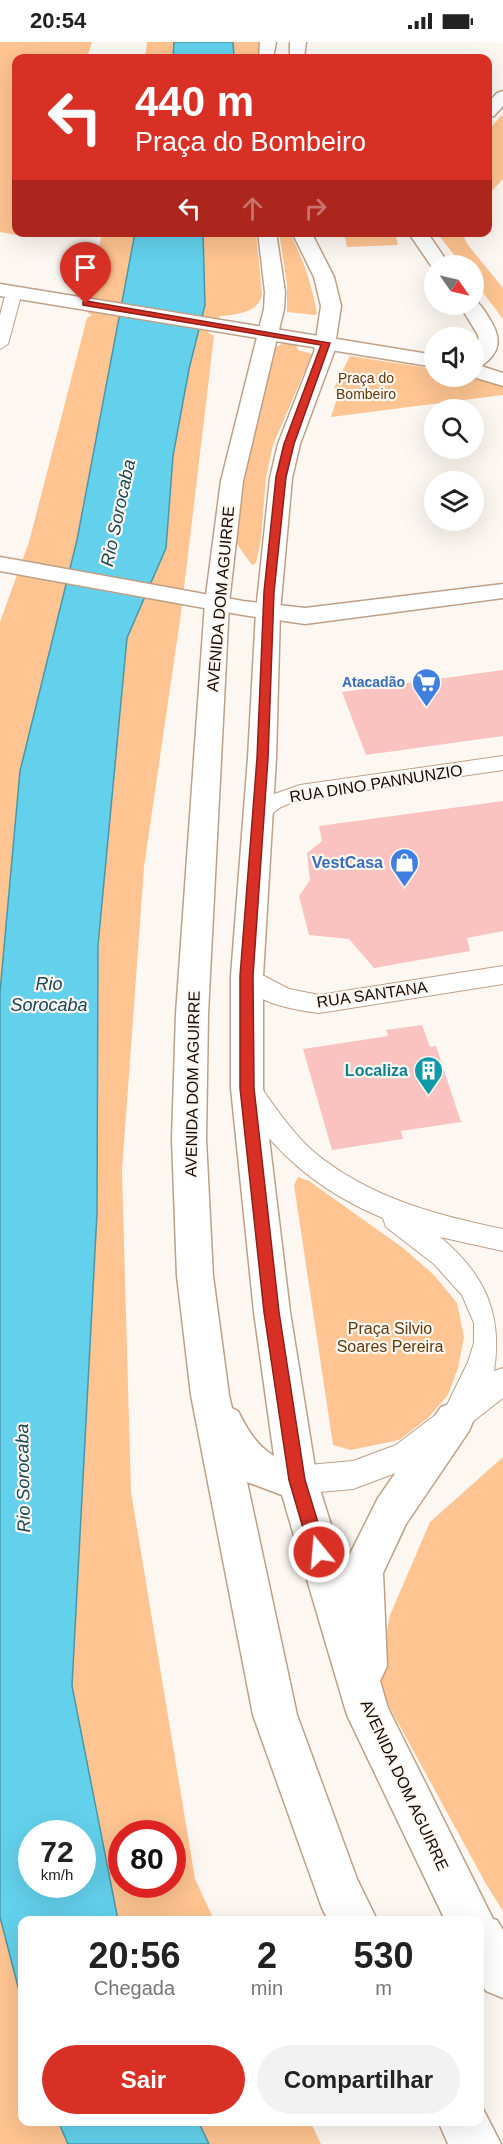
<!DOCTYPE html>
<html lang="pt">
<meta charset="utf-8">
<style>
body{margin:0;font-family:Helvetica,sans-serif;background:#f2f2f2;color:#222;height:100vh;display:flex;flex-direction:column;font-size:22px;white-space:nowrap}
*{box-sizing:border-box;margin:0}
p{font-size:20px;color:#767676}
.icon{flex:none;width:33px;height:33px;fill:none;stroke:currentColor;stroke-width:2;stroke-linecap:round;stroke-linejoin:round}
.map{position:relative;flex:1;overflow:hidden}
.sheet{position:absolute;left:18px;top:1874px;width:466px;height:210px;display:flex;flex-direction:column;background:#fff;border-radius:12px;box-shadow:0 6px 24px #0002}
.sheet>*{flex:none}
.hud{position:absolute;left:12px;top:12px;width:480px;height:183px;border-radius:12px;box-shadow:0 6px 24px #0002;background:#d93025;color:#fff;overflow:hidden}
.needle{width:39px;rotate:124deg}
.fabs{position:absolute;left:424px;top:213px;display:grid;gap:12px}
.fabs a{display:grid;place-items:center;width:60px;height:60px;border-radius:50%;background:#fff;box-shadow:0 6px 24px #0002;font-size:30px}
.speed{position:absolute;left:18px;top:1778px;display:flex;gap:12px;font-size:30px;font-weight:700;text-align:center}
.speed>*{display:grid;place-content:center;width:78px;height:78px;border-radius:50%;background:#fff;box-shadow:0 6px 24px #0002;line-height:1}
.speed small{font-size:15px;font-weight:400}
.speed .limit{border:9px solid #d22;background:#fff;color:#111}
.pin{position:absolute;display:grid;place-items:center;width:51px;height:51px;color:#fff;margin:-62px -26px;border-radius:50% 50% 50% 0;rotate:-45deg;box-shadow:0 0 6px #0007}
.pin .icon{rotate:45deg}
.me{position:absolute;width:66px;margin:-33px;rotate:343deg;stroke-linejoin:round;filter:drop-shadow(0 0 4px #0008)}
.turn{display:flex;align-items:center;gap:21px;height:126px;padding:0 24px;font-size:27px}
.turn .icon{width:78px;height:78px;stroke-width:2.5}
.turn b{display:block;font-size:42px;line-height:51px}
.lanes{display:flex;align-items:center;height:57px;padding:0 24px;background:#0003;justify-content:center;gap:30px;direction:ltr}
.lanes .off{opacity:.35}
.eta{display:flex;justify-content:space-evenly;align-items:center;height:102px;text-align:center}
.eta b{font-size:36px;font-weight:700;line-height:42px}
.primary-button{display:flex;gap:12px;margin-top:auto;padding:12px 24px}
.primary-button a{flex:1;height:69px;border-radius:36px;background:#d93025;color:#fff;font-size:24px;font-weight:700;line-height:69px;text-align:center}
.primary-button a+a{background:#f2f2f2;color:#222}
.status{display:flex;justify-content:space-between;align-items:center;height:42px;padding:0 30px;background:#fff;direction:ltr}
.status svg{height:16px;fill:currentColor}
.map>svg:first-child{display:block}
</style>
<div class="status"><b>20:54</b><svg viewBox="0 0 49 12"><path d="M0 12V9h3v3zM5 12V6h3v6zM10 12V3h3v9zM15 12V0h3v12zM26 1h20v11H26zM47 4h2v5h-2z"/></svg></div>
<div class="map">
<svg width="503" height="2102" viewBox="0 0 503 2102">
<rect width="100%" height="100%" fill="#fdf7f1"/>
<!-- green -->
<path fill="#fec491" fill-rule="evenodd" d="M 0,0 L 92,0 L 87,16 L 16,16 L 16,190 L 38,191 L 27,195 L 0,190 Z
M 147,0 L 260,0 L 258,16 L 145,16 Z
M 503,72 L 503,137 L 488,153 L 488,88 Z
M 102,191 L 256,191 L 262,251 C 261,270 236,273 220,274 L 214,286 L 207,290 L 214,294 L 181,571 L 144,825 L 122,1129 L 131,1450 L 195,1837 L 214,1878 L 22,1878 L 22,2079 L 310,2079 L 321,2102 L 0,2102 L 0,580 L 29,500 L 87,276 L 92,273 L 88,271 L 88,256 ZM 32,1791 L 82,1791 L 82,1842 L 32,1842 ZM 122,1791 L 172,1791 L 172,1842 L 122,1842 Z
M 279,191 L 290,191 C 303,217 312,242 317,272 L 315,273 L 287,270 L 287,242 Z
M 344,191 L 395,191 L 398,203 L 347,205 Z
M 437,191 L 462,191 L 468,203 L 503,246 L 503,277 L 474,239 L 474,224 L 462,223 Z
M 285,300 L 296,302 L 298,308 L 312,312 L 273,403 L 266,435 L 261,497 L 256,521 L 252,523 L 234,498 L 247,417 L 275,306 Z
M 350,314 L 435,327 L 435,334 L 474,334 L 503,342 L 503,353 L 331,375 L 338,353 L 334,346 Z
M 298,1135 L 309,1139 L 403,1206 L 434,1233 L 457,1261 L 464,1295 L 458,1326 L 448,1353 L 428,1376 L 399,1398 L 351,1408 L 333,1403 L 294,1143 Z
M 503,1415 L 503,1869 L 486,1842 L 377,1642 L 390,1573 L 430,1480 Z"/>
<!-- water -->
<path fill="#63d1ec" stroke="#4c96a6" stroke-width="1.5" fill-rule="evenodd" d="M 174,0 L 233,0 L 234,16 L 173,16 Z
M 135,191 L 203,191 L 205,263 L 189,327 L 173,414 L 166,506 L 127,596 L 98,903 L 97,1171 L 72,1644 L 118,1878 L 22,1878 L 22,1960 L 0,1875 L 0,950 L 20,729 L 77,498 ZM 32,1791 L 82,1791 L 82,1842 L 32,1842 Z
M 58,2079 L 198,2079 L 209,2102 L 68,2102 Z"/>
<!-- building -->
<path fill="#fac3c0" d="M 503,628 L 503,694 L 366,713 L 342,650 Z
M 503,759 L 503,889 L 467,896 L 470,909 L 374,926 L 349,897 L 309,893 L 299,854 L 310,838 L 307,811 L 322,799 L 319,784 Z
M 422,983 L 430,1005 L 436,1004 L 461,1080 L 401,1089 L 403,1097 L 332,1108 L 303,1007 L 388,994 L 386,988 Z"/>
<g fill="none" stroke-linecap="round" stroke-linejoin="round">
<defs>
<path id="street" d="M 14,245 L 22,250 L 8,302 L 0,307 L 0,273 L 6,250 Z
M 503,714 L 503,728 L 304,757 C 296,759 288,762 281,765 C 268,772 267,786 249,781 L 246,776 L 263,756 L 300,743 Z
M 503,924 L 503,942 L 319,971 C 292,968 250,960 235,934 L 239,928 L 247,925 L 289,947 L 319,953 Z
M 247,1036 L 256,1039 C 274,1063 291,1090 314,1110 C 368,1155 435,1173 503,1187 L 503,1209 L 440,1195 C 484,1231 503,1271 494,1329 L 503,1326 L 503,1356 L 417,1423 L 353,1447 L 297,1452 L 286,1448 L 282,1438 L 286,1428 L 297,1424 L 353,1419 L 396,1403 L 446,1365 L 468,1320 L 474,1301 L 474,1281 L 462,1253 L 434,1222 L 386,1185 L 383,1176 C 320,1150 267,1107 234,1046 L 238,1039 Z"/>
<path id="secondary" d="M 503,49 L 503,64 L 494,74 L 488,75 L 488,61 L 497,51 Z
M 408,190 L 427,190 L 450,224 L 435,224 L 434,228 Z
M 0,242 L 435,313 L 435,325 L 0,254 Z
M 474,257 C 480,262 485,269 489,276 C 502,296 501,311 481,324 L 503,331 L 503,344 L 470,334 L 474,334 L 474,310 L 479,300 L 478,293 L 459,262 L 474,262 Z
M 0,515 L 243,559 L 305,566 L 503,542 L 503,556 L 305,582 L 243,573 L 0,529 Z"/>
<path id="highway" d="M 260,0 L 276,0 L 273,16 L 259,16 Z
M 290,0 L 306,0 L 304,16 L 290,16 Z
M 258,190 L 276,190 L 285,250 L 284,267 L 243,439 L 229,561 L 208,972 L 206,1097 L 213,1234 L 229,1353 L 232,1366 L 238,1369 C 247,1387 256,1403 274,1414 L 254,1270 L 231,1046 L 231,934 L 248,716 L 256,570 L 270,436 L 278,402 L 314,310 L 321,264 L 314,235 L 292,190 L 311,190 L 334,235 L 341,264 L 334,310 L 300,402 L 292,436 L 280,570 L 276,716 L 263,934 L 263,1046 L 290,1270 L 317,1438 L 344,1524 L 378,1456 L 441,1365 L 455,1360 L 469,1365 L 474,1377 L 469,1389 L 406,1482 L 383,1531 L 387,1624 L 380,1639 L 388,1666 L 493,1877 L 497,1878 L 503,1888 L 503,1956 L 486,1949 L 480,1939 L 480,1878 L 445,1878 L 347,1673 L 282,1453 L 247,1440 L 297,1673 L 357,1837 L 377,1878 L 328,1878 L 322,1866 L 253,1673 L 191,1353 L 177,1234 L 172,1097 L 176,972 L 205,561 L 221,439 L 264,267 L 265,250 Z
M 480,2061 L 501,2102 L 448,2102 L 438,2079 L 480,2079 Z"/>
</defs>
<!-- street casing -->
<use href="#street" stroke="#bea086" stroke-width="2"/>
<!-- secondary casing -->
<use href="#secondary" stroke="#bea086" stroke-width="3"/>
<!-- highway casing -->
<use href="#highway" stroke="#bea086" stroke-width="3"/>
<!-- street -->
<use href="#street" fill="#fff" fill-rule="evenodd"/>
<!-- secondary -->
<use href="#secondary" fill="#fff" fill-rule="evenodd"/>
<!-- highway -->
<use href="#highway" fill="#fff" fill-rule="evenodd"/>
</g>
<!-- route -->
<path fill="#d93025" stroke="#8d1f18" stroke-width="1.5" d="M 86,259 L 330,301 L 294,402 L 286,435 L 274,550 L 268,716 L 253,934 L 254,1046 L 279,1270 L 305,1438 L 327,1510 L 325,1516 L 319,1518 L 313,1516 L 310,1510 L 289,1438 L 264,1270 L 240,1046 L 240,934 L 257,716 L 264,550 L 276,435 L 284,402 L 321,303 L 83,263 L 83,260 Z"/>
<!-- icons -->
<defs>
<symbol id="supermarket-pin" viewBox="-11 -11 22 30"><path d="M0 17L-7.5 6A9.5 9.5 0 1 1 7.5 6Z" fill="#3f7fe0" stroke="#fdf7f1"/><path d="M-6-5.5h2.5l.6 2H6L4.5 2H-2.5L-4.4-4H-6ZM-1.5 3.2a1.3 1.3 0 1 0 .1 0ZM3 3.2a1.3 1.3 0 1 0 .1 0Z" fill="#fff"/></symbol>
<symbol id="shop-pin" viewBox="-11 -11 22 30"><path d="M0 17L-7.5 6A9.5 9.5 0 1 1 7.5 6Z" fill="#3f7fe0" stroke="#fdf7f1"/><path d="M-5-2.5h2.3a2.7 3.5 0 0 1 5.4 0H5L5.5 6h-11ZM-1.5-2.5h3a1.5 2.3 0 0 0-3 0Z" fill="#fff"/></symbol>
<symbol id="building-pin" viewBox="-11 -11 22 30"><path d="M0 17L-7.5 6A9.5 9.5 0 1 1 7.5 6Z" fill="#0f9aa8" stroke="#fdf7f1"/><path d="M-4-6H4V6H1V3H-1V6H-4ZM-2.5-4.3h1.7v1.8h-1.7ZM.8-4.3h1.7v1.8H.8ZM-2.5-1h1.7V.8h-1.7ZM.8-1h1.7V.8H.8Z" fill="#fff"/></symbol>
</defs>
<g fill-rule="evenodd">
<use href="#supermarket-pin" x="410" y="624" width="33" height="45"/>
<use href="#shop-pin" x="388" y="804" width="33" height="45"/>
<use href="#building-pin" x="412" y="1012" width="33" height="45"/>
</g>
<g text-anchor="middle" stroke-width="4.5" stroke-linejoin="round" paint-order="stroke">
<!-- far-park labels -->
<g font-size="14" fill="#623809" stroke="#fdf7f1">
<text x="366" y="341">Praça do<tspan x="366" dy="16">Bombeiro</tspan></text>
</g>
<!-- far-shop labels -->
<g font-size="14" font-weight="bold" fill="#366cbe" stroke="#fdf7f1" text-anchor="end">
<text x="405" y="645">Atacadão</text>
</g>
<!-- street labels -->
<g font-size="16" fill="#170c04" stroke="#fdf7f1">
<text transform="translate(220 557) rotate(-85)" y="6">AVENIDA DOM AGUIRRE</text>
<text transform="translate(376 741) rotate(-9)" y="6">RUA DINO PANNUNZIO</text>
<text transform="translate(372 952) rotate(-8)" y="6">RUA SANTANA</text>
<text transform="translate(192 1042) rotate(-89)" y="6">AVENIDA DOM AGUIRRE</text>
<text transform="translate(405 1743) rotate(65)" y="6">AVENIDA DOM AGUIRRE</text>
</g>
<!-- shop labels -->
<g font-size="16" font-weight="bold" fill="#366cbe" stroke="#fdf7f1" text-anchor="end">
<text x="383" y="826">VestCasa</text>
</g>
<!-- culture labels -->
<g font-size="16" font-weight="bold" fill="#0d838f" stroke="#fdf7f1" text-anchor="end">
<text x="408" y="1034">Localiza</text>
</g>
<!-- park labels -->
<g font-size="16" fill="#623809" stroke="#fdf7f1">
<text x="390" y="1292">Praça Silvio<tspan x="390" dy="18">Soares Pereira</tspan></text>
</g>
<!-- water labels -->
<g font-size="18" font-style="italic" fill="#164753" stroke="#fdf7f1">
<text transform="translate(118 471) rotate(-78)" y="6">Rio Sorocaba</text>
<text x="49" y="948">Rio<tspan x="49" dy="21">Sorocaba</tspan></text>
<text transform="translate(23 1436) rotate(-91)" y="6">Rio Sorocaba</text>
</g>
</g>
</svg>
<div class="fabs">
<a><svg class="needle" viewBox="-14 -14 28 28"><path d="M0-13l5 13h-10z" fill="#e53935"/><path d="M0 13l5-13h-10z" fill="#767676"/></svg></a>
<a><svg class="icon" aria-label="sound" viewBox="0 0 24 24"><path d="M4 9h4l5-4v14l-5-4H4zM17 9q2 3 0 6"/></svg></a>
<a><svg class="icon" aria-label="search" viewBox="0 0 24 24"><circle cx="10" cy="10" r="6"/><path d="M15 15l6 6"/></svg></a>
<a><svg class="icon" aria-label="layers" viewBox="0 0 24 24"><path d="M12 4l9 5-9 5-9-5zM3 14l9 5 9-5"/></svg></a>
</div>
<div class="speed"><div>72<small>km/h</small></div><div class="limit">80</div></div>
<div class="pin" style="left:86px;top:262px;background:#d93025"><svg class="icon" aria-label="arrive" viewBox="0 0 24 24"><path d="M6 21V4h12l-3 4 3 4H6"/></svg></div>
<svg class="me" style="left:319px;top:1510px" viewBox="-20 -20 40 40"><circle r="17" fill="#d93025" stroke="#fff" stroke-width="3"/><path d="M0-11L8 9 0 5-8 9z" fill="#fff"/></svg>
<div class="hud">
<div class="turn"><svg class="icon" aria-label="left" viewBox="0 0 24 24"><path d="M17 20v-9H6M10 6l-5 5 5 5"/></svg><div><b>440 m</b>Praça do Bombeiro</div></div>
<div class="lanes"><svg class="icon" aria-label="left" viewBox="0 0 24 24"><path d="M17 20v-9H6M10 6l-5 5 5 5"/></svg><svg class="icon off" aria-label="ahead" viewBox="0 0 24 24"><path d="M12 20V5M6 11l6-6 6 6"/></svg><svg class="icon off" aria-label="right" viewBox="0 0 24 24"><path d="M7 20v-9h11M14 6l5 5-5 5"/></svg></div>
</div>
<section class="sheet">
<div class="eta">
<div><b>20:56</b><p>Chegada</p></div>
<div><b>2</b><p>min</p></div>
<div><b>530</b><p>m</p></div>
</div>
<div class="primary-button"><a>Sair</a><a>Compartilhar</a></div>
</section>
</div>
